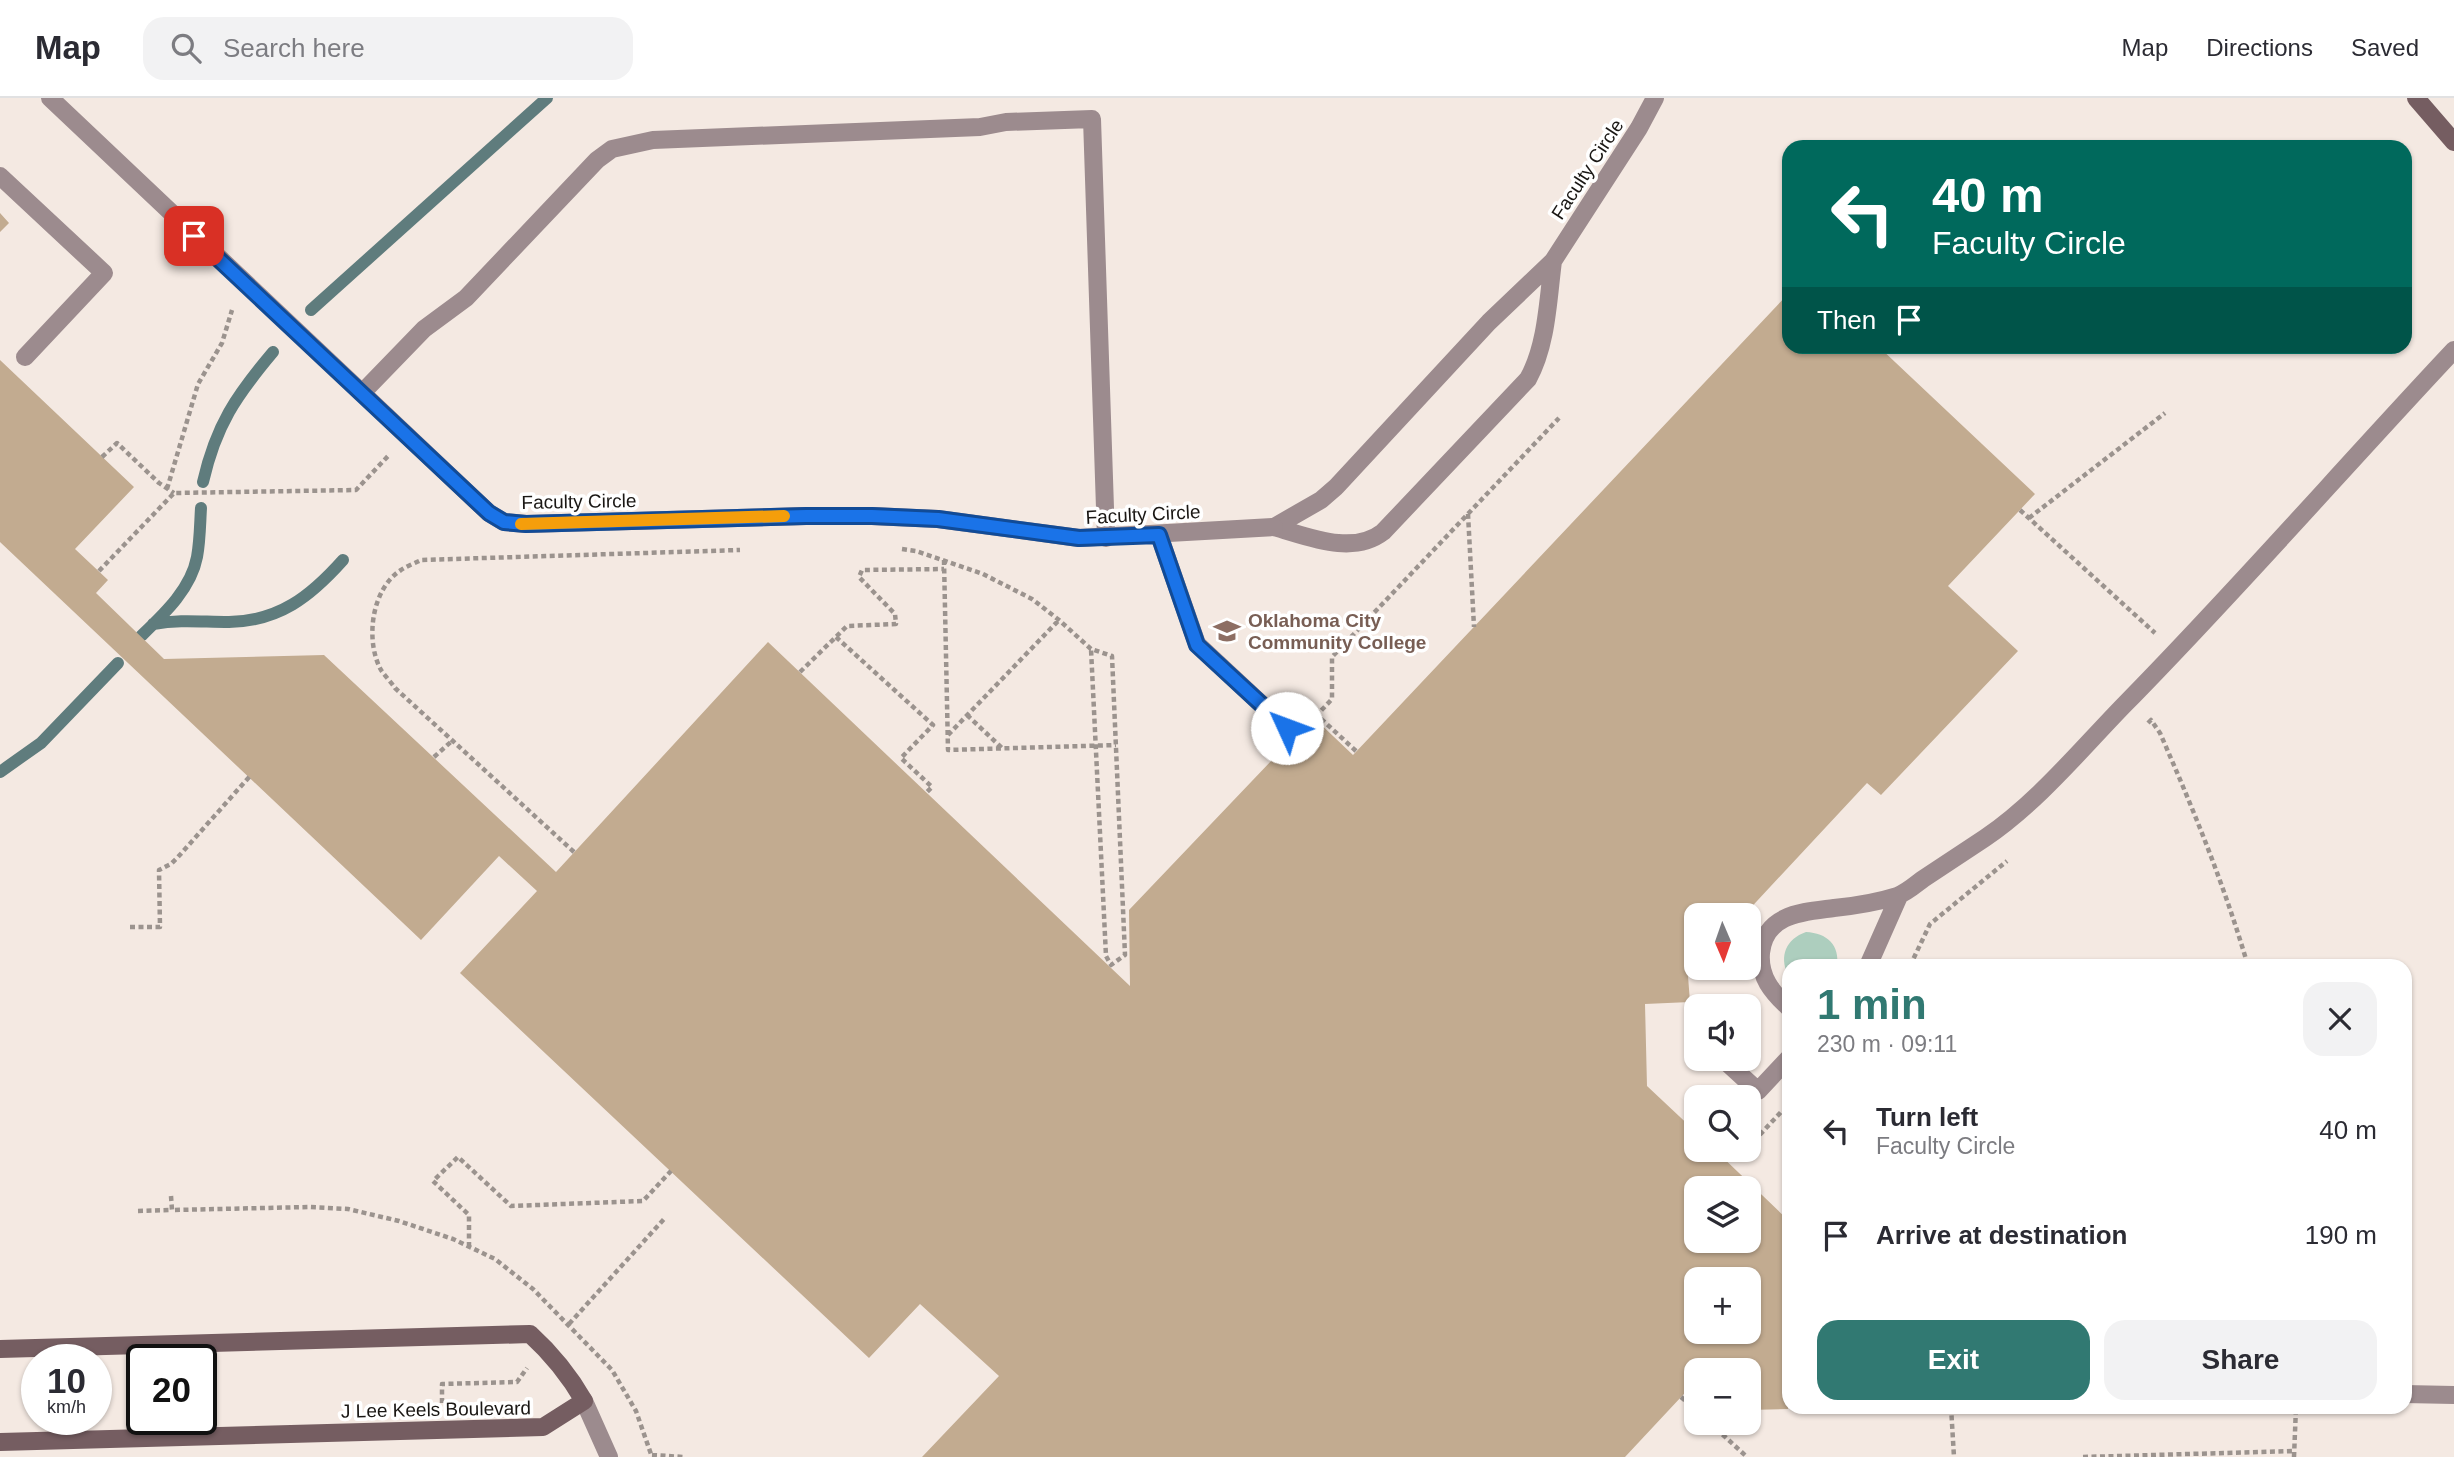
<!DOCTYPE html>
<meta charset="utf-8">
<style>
body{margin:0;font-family:Helvetica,sans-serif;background:#f2f2f3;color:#2b2b33;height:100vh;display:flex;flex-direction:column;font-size:26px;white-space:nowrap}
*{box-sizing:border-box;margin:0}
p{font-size:23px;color:#7c7c81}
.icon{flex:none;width:38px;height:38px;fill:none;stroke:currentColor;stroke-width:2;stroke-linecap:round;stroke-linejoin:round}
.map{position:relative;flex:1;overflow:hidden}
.panel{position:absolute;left:1782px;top:861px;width:630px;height:455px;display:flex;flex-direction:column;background:#fff;border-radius:21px;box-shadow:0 2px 5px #0004}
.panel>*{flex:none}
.top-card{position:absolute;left:1782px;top:42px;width:630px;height:214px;border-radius:21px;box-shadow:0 2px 5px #0004;background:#00695c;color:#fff;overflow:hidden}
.needle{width:46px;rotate:178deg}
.buttons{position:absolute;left:1684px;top:805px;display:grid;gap:14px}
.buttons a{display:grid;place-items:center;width:77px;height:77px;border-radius:14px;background:#fff;box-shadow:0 2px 5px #0004;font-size:35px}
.speed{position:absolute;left:21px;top:1246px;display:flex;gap:14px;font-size:35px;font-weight:700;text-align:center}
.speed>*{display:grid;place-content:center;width:91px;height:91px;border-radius:50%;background:#fff;box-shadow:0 2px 5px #0004;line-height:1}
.speed small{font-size:18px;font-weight:400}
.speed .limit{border:4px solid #111;border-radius:10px;background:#fff;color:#111}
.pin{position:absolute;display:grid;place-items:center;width:60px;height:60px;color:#fff;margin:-30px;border-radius:14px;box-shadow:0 4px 10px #0006}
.me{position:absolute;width:77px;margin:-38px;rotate:313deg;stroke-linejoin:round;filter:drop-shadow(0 0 5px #0008)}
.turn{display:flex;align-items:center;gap:24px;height:147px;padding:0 35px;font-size:32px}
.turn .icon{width:91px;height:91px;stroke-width:2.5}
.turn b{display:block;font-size:49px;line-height:60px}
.then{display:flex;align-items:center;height:66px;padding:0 35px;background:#0003;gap:14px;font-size:26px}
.round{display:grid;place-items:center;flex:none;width:74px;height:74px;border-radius:21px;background:#f2f2f3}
.headline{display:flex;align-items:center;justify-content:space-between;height:119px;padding:0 35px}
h1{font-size:42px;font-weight:600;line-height:52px;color:#317972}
.cta{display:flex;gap:14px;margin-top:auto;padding:14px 35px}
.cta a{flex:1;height:80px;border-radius:21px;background:#317972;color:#fff;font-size:28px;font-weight:600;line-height:80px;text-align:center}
.cta a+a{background:#f2f2f3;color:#2b2b33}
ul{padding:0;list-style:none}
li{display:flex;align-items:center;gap:21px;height:105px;padding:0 35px}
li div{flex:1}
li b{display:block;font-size:26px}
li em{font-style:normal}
header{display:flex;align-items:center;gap:42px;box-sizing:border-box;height:98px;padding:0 35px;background:#fff;border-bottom:2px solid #e1e1e2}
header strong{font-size:33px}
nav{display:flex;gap:38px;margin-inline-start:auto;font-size:24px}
.search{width:490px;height:63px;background:#f2f2f3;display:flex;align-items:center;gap:18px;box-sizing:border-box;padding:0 24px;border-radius:21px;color:#7c7c81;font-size:26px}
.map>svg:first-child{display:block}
</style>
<header>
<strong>Map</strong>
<div class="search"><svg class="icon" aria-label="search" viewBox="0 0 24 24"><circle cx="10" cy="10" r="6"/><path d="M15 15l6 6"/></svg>Search here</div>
<nav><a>Map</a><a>Directions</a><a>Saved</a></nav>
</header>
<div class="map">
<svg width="2454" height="1359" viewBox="0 0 2454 1359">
<rect width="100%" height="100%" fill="#f4e9e2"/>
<!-- green -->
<path fill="#adcebe" d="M 1806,834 C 1827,835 1840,847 1837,868 L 1788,868 L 1788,877 C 1779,858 1786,841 1806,834 Z"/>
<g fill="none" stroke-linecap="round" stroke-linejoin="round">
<!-- stream -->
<path stroke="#5f7c7d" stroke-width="12" d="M 311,212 L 547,0
M 203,384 C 216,327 236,298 273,254
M 153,526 C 182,521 201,524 229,524 C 279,523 310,499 343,462
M 141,538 C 164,516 191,491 197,459 C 200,443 200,426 201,410
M 0,674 L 41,645 L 118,565"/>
</g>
<!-- building -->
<path fill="#c2ab90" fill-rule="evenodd" d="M 0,115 L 9,125 L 0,134 Z
M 1788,196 L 1788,248 L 1878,248 L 2035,396 L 1948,488 L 2018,553 L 1881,697 L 1867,685 L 1744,817 L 1696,817 L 1696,870 L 1688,878 L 1690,904 L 1645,906 L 1647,988 L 1696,1034 L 1696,1052 L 1715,1052 L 1788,1122 L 1788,1311 L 1748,1312 L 1748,1272 L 1696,1272 L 1696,1283 L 1625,1359 L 922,1359 L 999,1278 L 920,1206 L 869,1260 L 460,875 L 537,793 L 499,758 L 421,842 L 0,444 L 0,262 L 134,389 L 75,451 L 108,482 L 96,495 L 164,561 L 324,557 L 556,774 L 768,544 L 1130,888 L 1129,812 L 1313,619 L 1353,657 ZM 1696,1090 L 1748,1090 L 1748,1143 L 1696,1143 ZM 1696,1181 L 1748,1181 L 1748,1234 L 1696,1234 Z"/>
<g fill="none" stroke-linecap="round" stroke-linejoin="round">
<!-- path -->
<path stroke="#9b938e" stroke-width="4.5" stroke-dasharray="5 3.5" stroke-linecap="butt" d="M 102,359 L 117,345 L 159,385 L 174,395
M 167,391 L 198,286 L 222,245 L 232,212
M 2020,412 L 2155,535
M 1468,416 L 1474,529
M 2029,420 L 2165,315
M 902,451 L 916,453 L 983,476 L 1032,501 L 1059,522 L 1091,551 L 1112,558 L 1125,857 L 1111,867 L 1106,858 L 1091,551
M 944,462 L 948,652 L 1116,647
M 99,473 L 174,395 L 356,392 L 389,357
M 836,539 L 933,627 L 901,660 L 932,689 L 927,694
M 800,574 L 847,528 L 896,526 L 895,516 L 859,479 L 862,472 L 944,471
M 967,617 L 1002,650
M 2148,625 L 2151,622 L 2160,635 C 2194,713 2224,786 2248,868
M 948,637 L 1059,522
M 1356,653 L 1317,617 L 1332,601 L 1332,559 L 1559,320
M 434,659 L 453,642
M 574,754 L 395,590 C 391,584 385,578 381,572 C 365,543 371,491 401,472 C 407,468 415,465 421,462 L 740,452
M 130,829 L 160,829 L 159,772 L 171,766 L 178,759 L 250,678
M 1910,868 L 1930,826 L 2007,763
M 1692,1030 L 1696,1026
M 1748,1035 L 1755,1042 L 1781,1014
M 171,1098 L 172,1112 L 309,1109 L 348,1111 L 399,1123 L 453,1141 L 495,1161 L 533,1191 L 612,1272 L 636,1313 L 652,1359
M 138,1113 L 172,1112
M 469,1149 L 469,1117 L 433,1083 L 458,1059 L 511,1108 L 643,1103 L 671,1073
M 569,1226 L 664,1121
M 1681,1299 L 1696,1312
M 442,1305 L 442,1286 L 517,1284 L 527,1270
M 1951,1309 L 1954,1359
M 1710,1325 L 1747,1359
M 652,1357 L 684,1359
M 2083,1359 L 2295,1353
M 2294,1359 L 2296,1309"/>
<!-- lane -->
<path stroke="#9c8b8e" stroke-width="18" d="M 0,78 L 104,175 L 25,259
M 362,295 L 424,231 L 466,200 L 597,62 L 612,51 L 653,42 L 980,29 L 1006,24 L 1092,21 L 1106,440
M 1274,429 L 1321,402 L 1336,389 L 1489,224 L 1553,163 L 1639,30 L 1655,0
M 1274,429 C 1307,438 1352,458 1383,434 L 1528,281 C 1547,247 1548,201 1553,163
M 1159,437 L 1197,546 L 1287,630
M 1868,868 L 1899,798
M 1788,909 C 1772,894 1759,879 1761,855 C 1765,815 1804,814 1834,810 C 1854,808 1878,804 1897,798 C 1906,795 1915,787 1923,781 C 1944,767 1964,754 1985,740 C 2038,704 2081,651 2126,605 C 2239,490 2344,369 2454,252
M 1723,961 L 1758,993 L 1788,961
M 2404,1296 L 2454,1297
M 584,1303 L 609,1359"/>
<!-- street -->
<path stroke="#9c8b8e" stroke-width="18" d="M 50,0 L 489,415 L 504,424 L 526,426 L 806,418 L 872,418 L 938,421 L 1079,440 L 1274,429"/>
<!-- secondary -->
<path stroke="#755d61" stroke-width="18" d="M 2416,0 L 2454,44
M 0,1251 L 530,1236 C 552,1256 569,1277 584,1303 L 543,1329 L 0,1344"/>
</g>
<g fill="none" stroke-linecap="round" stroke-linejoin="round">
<defs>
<path id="route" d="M 194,138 L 489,415 L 504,424 L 526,426 L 806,418 L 872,418 L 938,421 L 1079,440 L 1159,437 L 1197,547 L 1287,630"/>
</defs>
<!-- route casing -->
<use href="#route" stroke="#114b97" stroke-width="18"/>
<!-- route -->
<use href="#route" stroke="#1a73e8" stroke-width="12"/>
<!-- slow -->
<path stroke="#f59e0b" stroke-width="12" d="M 521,426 L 784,418"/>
</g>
<!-- icons -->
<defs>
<symbol id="university-bare" viewBox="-9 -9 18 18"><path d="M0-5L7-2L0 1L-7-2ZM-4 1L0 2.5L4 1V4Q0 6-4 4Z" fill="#8d6e63" stroke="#fff" stroke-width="2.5" paint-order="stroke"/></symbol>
</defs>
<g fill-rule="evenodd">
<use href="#university-bare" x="1208" y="514" width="38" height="38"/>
</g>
<g text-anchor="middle" stroke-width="7" stroke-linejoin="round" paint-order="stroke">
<!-- street labels -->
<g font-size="19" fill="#1a1714" stroke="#fff">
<text transform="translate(1587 71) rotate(-57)" y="7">Faculty Circle</text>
<text transform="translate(579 403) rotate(-1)" y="7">Faculty Circle</text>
<text transform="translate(1143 416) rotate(-3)" y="7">Faculty Circle</text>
<text transform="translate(436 1311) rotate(-1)" y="7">J Lee Keels Boulevard</text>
</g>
<!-- education labels -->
<g font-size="19" font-weight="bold" fill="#785e54" stroke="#fff" text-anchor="start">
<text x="1248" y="529">Oklahoma City<tspan x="1248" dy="22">Community College</tspan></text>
</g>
</g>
</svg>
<div class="buttons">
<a><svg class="needle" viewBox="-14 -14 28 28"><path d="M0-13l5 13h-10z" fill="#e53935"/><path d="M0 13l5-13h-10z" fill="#7c7c81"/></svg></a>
<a><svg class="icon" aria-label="sound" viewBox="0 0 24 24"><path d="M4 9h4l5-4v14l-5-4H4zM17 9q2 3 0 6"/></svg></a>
<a><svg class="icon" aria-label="search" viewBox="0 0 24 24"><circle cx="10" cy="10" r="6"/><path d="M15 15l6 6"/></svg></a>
<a><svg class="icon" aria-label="layers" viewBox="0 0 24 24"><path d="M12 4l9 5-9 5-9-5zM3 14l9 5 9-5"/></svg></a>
<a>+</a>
<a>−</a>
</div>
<div class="speed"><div>10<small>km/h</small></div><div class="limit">20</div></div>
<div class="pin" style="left:194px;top:138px;background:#d93025"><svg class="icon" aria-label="arrive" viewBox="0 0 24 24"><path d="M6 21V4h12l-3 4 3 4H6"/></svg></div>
<svg class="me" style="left:1287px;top:630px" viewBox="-20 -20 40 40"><circle r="19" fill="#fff"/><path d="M0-13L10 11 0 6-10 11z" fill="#1a73e8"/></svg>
<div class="top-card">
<div class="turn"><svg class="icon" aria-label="left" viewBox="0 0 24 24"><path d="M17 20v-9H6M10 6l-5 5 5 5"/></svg><div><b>40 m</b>Faculty Circle</div></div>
<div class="then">Then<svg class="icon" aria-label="arrive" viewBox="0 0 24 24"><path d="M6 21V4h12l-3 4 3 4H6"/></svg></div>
</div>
<section class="panel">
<div class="headline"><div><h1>1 min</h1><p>230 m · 09:11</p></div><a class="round"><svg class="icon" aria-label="close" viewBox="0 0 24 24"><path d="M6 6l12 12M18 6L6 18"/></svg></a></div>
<ul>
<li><svg class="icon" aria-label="left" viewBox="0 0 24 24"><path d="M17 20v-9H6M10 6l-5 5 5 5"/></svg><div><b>Turn left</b><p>Faculty Circle</p></div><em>40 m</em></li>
<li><svg class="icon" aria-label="arrive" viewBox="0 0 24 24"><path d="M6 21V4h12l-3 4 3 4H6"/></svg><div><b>Arrive at destination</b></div><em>190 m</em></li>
</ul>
<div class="cta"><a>Exit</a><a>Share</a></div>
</section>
</div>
